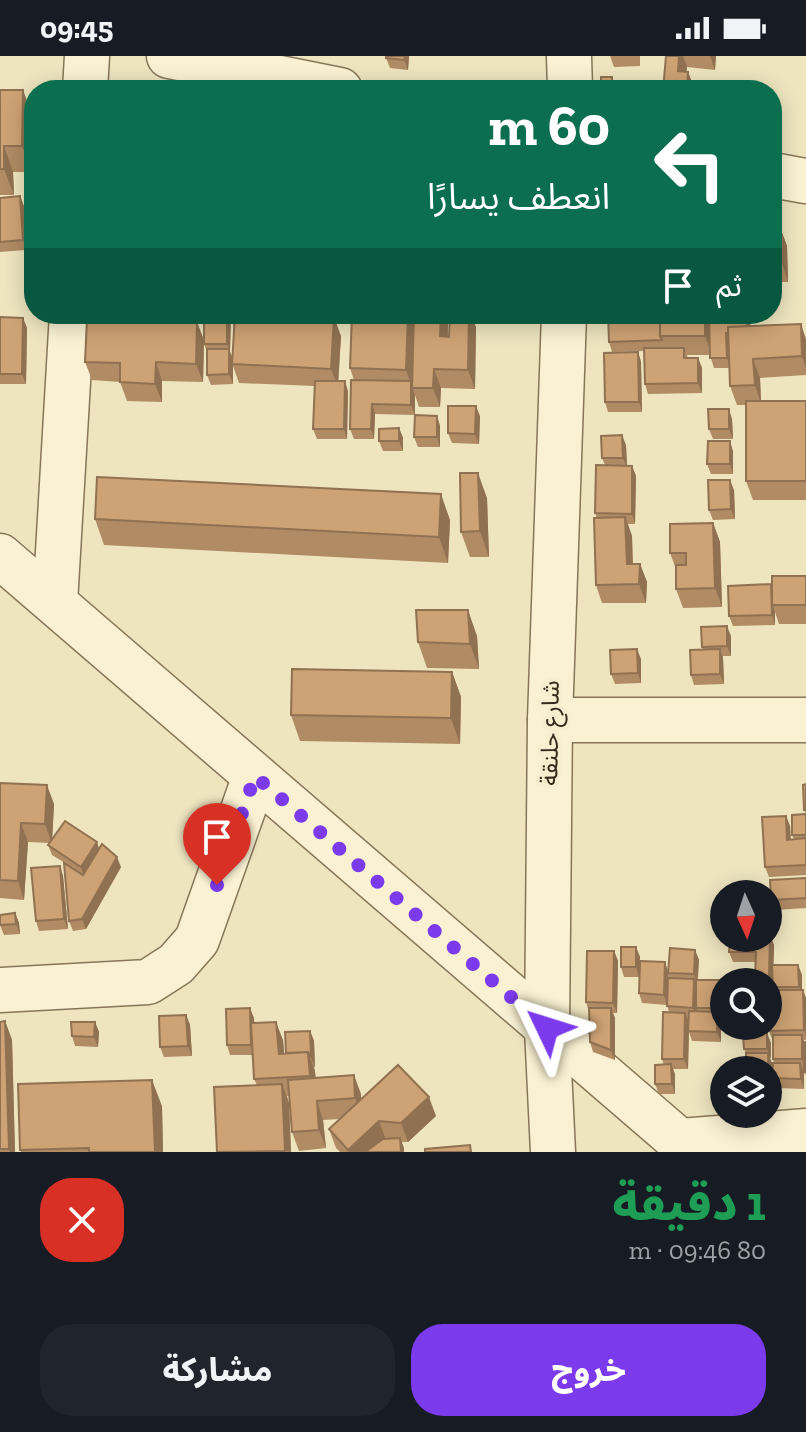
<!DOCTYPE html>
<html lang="ar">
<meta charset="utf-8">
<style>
body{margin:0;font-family:"Zilla Slab","Noto Sans Arabic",serif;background:#20242c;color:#f1f3f6;direction:rtl;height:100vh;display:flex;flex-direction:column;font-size:30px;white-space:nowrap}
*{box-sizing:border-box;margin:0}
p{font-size:26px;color:#9ea1a6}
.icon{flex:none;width:44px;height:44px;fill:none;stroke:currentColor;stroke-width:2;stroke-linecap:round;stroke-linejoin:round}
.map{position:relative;height:1096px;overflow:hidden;direction:ltr}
.details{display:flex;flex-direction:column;background:#171b24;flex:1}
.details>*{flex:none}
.top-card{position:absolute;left:24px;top:24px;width:758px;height:244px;border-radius:32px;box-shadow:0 4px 20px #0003;direction:rtl;background:#0b6e4f;color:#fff;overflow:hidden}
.needle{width:52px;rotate:177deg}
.tools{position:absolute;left:710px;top:824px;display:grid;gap:16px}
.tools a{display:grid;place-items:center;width:72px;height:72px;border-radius:50%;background:#171b24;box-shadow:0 4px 20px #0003;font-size:40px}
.pin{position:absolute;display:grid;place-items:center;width:68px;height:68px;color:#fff;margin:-82px -34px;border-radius:50% 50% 50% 0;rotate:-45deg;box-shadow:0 0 8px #0007}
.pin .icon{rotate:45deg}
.me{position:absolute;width:88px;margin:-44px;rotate:311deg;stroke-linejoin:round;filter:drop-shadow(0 0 6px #0008)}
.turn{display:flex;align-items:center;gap:28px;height:168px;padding:0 40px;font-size:36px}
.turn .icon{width:104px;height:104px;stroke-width:2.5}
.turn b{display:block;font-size:56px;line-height:68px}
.then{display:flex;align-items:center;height:76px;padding:0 40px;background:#0003;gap:16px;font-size:30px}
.round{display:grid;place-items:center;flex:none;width:84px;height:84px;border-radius:32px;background:#20242c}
.overview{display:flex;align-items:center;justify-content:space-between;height:136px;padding:0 40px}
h1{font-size:48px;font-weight:800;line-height:60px;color:#1e9e55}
.primary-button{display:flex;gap:16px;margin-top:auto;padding:16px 40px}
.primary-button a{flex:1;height:92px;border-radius:32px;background:#7c3aed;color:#fff;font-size:32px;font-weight:800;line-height:92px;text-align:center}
.primary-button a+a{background:#20242c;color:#f1f3f6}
.status{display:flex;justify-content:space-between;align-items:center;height:56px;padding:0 40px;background:#171b24;direction:ltr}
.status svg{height:22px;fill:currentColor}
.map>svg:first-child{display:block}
</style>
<div class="status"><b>09:45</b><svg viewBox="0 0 49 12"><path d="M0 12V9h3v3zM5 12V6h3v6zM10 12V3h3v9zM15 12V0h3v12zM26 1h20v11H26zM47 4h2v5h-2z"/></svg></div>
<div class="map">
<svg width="806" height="1096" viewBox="0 0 806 1096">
<rect width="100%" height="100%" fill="#eee5bf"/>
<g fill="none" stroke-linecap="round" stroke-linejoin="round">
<defs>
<path id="minor" d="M 569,0 L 570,34
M 85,34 L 87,0
M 772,119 L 806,125
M 0,500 L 692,1096
M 55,547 L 72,258
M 550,664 L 806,664
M 0,934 L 148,926 L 176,908 L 197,884 L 255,720
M 681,1085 L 806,1075"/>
<path id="tertiary" d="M 169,0 L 340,34
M 553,1096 L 547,972 L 550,664 L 564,258"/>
</defs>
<!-- minor casing -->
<use href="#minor" stroke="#877557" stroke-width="47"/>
<!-- tertiary casing -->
<use href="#tertiary" stroke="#877557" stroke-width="47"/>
<!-- minor -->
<use href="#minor" stroke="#f9f1d2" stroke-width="44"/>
<!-- tertiary -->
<use href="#tertiary" stroke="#f9f1d2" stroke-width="44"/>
</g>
<!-- wall -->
<path fill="#b08b64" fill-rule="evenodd" d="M 409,0 L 408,14 L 390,12 L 386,2 Z
M 610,0 L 640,0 L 640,10 L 614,11 Z
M 666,0 L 716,0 L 715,14 L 687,11 L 686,16 L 688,16 L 695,34 L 628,34 L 663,33 Z
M 0,34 L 23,34 L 32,60 L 31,116 L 13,116 L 14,139 L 0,139 Z
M 0,142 L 24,150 L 26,194 L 0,196 Z
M 772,171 L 780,171 L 787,190 L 788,226 L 772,226 Z
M 204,258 L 281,258 L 341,280 L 338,325 L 348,335 L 347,383 L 317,383 L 313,373 L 315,330 L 239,327 L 233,310 L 233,328 L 211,329 L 207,319 L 207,296 L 204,288 L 203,326 L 162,325 L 162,346 L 127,345 L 120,326 L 92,324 L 85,306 L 197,266 L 204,284 ZM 231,262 L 234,272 L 232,302 L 230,296 Z
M 410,258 L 414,269 L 448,268 L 448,281 L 476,271 L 475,333 L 441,332 L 440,351 L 419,351 L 415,339 L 415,359 L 437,360 L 440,370 L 440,391 L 418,391 L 414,381 L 415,359 L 375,358 L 374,383 L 354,383 L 350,373 L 354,324 L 350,312 Z
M 608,258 L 756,258 L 749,258 L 750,270 L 806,283 L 806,319 L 760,322 L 761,345 L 806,345 L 806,444 L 753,444 L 746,425 L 746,349 L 737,349 L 730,330 L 730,312 L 714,312 L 710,299 L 687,299 L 688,302 L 698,302 L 702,312 L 702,337 L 648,338 L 645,328 L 644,295 L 612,296 L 609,286 Z
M 0,261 L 23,262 L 27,272 L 26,328 L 0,328 Z
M 638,296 L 641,306 L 642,356 L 608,356 L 605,346 Z
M 480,360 L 479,388 L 452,387 L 448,377 Z
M 732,363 L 733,383 L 713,383 L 709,373 Z
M 399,372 L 403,382 L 403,395 L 383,395 L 379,385 Z
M 626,389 L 627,410 L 632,410 L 636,420 L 635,468 L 628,468 L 632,480 L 633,508 L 640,508 L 647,526 L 646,547 L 602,547 L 596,529 L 597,462 L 595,457 L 605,409 L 602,402 Z
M 733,395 L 733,418 L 711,418 L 707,408 Z
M 734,434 L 735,463 L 713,464 L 709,454 Z
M 487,442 L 489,501 L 470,501 L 461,476 Z
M 95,463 L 450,464 L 448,507 L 104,489 Z
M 713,467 L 720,486 L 722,551 L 683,552 L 676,533 L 676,513 L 670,497 Z
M 806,520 L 806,568 L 779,568 L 775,556 L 775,569 L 733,570 L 729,560 L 771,528 L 772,533 Z
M 477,580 L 479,613 L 427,612 L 418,586 Z
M 731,580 L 731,600 L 723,600 L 724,628 L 694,629 L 691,619 L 703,593 L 702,591 Z
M 641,603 L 641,627 L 615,628 L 611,618 Z
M 452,616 L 461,641 L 460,688 L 300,685 L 291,659 Z
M 0,727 L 54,748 L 52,783 L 97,786 L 99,793 L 121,811 L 86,873 L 73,875 L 69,865 L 65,807 L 52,799 L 48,789 L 50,787 L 28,786 L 24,844 L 0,842 Z
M 806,728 L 806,819 L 769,821 L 765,811 L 786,760 L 790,770 L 791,784 L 794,783 L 792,779 L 806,758 L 804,754 Z
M 60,810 L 63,820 L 68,873 L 39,875 L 36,865 Z
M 806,822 L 806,852 L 775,854 L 771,844 Z
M 15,857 L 19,867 L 20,878 L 4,879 L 0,869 Z
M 770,879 L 774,889 L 773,909 L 798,909 L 802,919 L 802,934 L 806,942 L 806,984 L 804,984 L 804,986 L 806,986 L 806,1020 L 804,1013 L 803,1013 L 804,1017 L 804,1033 L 776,1032 L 772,1022 L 774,1007 L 773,1003 L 773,985 L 769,975 L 774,934 L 773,926 L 773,932 L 768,932 L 768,926 L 728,926 L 756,924 L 756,906 L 733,906 L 729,896 Z
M 636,891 L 640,901 L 639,921 L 665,906 L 668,916 L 695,894 L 699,904 L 698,924 L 724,926 L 724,962 L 719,962 L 721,966 L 721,986 L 692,985 L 689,976 L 688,1013 L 673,1013 L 675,1018 L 675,1038 L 659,1038 L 655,1028 L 664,1009 L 662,1003 L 669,956 L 667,949 L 642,947 L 639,937 L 639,921 L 624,921 L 621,911 Z
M 614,895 L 618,905 L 617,957 L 613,957 L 615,962 L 615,1004 L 593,996 L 590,986 L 589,956 L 586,946 Z
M 186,959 L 190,969 L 192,1000 L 164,1001 L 160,991 Z
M 254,962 L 254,967 L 283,984 L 284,997 L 286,997 L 310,975 L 314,985 L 315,1011 L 314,1011 L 316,1022 L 361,1038 L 361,1043 L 436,1060 L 408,1086 L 402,1086 L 404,1096 L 340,1096 L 336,1092 L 329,1073 L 340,1063 L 323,1064 L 326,1092 L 299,1095 L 292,1076 L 290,1040 L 287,1040 L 289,1047 L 291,1096 L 217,1096 L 257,1029 L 254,1023 L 253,999 L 230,999 L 227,989 Z
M 5,965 L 12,984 L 15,1096 L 0,1096 L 0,966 Z
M 95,966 L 99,976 L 98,991 L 75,990 L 72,980 Z
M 771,987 L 770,1003 L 772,1007 L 772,1031 L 768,1031 L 768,1014 L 746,997 L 744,993 Z
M 162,1050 L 163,1096 L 21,1096 L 20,1094 Z"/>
<!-- shaded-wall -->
<path fill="#907151" d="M 405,0 L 409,0 L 408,14 L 404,4 Z
M 679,0 L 683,0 L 687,11 L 685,34 L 678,15 Z
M 710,0 L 716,0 L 715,14 Z
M 688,16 L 695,34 L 687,34 Z
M 612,21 L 616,31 L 616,34 L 612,34 Z
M 23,34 L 32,60 L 31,116 L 22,90 Z
M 4,90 L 13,116 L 14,139 L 4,113 Z
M 20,140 L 24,150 L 26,194 L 23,184 Z
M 780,171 L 787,190 L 788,226 L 782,207 Z
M 227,258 L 231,258 L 230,296 L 233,303 L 233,328 L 229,318 L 229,294 L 227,288 Z
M 408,258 L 410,258 L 415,272 L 412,332 L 415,339 L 415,359 L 411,349 L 411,329 L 406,314 Z
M 441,258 L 445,258 L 448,268 L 447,299 L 440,280 Z
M 469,258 L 471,258 L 476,271 L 475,333 L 468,314 Z
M 705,258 L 712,258 L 712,299 L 705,280 Z
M 746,258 L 749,258 L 750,260 L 751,286 L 747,276 Z
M 334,261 L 341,280 L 338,331 L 331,313 Z
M 23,262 L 27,272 L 26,328 L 22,318 Z
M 197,266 L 204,285 L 203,326 L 196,308 Z
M 801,268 L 806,283 L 806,312 L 802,300 Z
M 726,277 L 730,287 L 730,312 L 727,302 Z
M 638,296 L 641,306 L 642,356 L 639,346 Z
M 698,302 L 702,312 L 702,337 L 698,327 Z
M 753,303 L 760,322 L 761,348 L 755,329 Z
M 156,306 L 162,325 L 162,346 L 155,328 Z
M 434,313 L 441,332 L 440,351 L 433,332 Z
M 345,325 L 348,335 L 347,383 L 344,373 Z
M 372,348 L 375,358 L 374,383 L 371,373 Z
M 476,350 L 480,360 L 479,388 L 475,378 Z
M 729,353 L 732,363 L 733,383 L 729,373 Z
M 437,360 L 440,370 L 440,391 L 437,381 Z
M 399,372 L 403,382 L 403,395 L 399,385 Z
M 622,379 L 626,389 L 627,412 L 623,402 Z
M 730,385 L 733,395 L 733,418 L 730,408 Z
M 632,410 L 636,420 L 635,468 L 632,458 Z
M 478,417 L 487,442 L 489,501 L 480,475 Z
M 730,424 L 734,434 L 735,463 L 731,453 Z
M 441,438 L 450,464 L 448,507 L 439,481 Z
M 625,461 L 632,480 L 633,527 L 627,508 Z
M 713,467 L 720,486 L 722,551 L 715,532 Z
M 640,508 L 647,526 L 646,547 L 639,528 Z
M 771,528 L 774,538 L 772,549 L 775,556 L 775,569 L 772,559 Z
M 468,554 L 477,580 L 479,613 L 470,588 Z
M 727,570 L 731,580 L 731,600 L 727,590 Z
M 637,593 L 641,603 L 641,627 L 638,617 Z
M 720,593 L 723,603 L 724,628 L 720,618 Z
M 452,616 L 461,641 L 460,688 L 451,662 Z
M 47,729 L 54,748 L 52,787 L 45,768 Z
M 786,760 L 790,770 L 791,794 L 787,784 Z
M 21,767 L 28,786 L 24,844 L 18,825 Z
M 97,786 L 100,796 L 84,821 L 81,811 Z
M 117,801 L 121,811 L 86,873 L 82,863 Z
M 60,810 L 63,820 L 68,873 L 64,863 Z
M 15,857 L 19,867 L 20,878 L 16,868 Z
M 770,879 L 774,889 L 773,932 L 769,922 Z
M 636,891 L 640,901 L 639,921 L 636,911 Z
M 695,894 L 699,904 L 697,928 L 694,918 Z
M 614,895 L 618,905 L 617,957 L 613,947 Z
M 665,906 L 668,916 L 667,949 L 664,939 Z
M 798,909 L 802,919 L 802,941 L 799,931 Z
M 694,923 L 698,933 L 696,962 L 693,952 Z
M 803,934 L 806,942 L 806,981 L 804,974 Z
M 250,952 L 254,962 L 255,999 L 251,989 Z
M 611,952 L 615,962 L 615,1004 L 611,994 Z
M 717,956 L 721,966 L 721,986 L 717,976 Z
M 685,957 L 689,967 L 688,1013 L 684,1003 Z
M 186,959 L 190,969 L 192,1000 L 188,990 Z
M 5,965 L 12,984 L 15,1096 L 10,1096 L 9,1093 Z
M 95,966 L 99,976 L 98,991 L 94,981 Z
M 276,966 L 283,984 L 286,1016 L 279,998 Z
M 310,975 L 314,985 L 315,1011 L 311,1001 Z
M 767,977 L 771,987 L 771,1003 L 767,993 Z
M 802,979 L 805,989 L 805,1013 L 802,1003 Z
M 308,996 L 315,1015 L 316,1038 L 310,1020 Z
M 768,997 L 772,1007 L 772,1031 L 769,1021 Z
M 800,1007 L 804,1017 L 804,1033 L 801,1023 Z
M 671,1008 L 675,1018 L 675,1038 L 672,1028 Z
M 354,1019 L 361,1038 L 362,1061 L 355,1042 Z
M 152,1024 L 162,1050 L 163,1096 L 155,1096 Z
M 282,1028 L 289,1047 L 291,1096 L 285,1095 Z
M 429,1041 L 436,1060 L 408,1086 L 401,1067 Z
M 317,1045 L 323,1064 L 326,1092 L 319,1074 Z
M 379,1065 L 386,1084 L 373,1096 L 349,1096 L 348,1094 Z
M 400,1082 L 404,1092 L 404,1096 L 401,1096 Z"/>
<!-- building -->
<path fill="#cda274" stroke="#907151" stroke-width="2" d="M 386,0 L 405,0 L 404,4 L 386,2 Z
M 666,0 L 679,0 L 678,15 L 688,16 L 687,34 L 663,34 Z
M 601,21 L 612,21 L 612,34 L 601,34 Z
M 628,29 L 663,33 L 663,34 L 628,34 Z
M 0,34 L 23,34 L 22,90 L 4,90 L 4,113 L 0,113 Z
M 20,140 L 23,184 L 0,186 L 0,142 Z
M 772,171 L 780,171 L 782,207 L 772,207 Z
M 204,258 L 227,258 L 227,288 L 204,288 Z
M 235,258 L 281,258 L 334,261 L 331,313 L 232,308 Z
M 352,258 L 408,258 L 406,314 L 350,312 Z
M 414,258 L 441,258 L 440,280 L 449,281 L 450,258 L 469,258 L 468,314 L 434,313 L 433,332 L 412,332 Z
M 608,258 L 660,258 L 660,280 L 662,284 L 609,286 Z
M 660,258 L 705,258 L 705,280 L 660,280 Z
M 709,258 L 746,258 L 747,270 L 728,271 L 728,277 L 726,277 L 727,302 L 710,302 Z
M 0,261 L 23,262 L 22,318 L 0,318 Z
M 87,262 L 197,266 L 196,308 L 156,306 L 155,328 L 120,326 L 120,307 L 85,306 Z
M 801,268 L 802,300 L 753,303 L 755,329 L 730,330 L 728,271 Z
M 644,292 L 684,292 L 684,302 L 698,302 L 698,327 L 645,328 Z
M 207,293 L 229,293 L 229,318 L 207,319 Z
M 638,296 L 639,346 L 605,346 L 604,297 Z
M 351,324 L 411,325 L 411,349 L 372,348 L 371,373 L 350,373 Z
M 315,325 L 345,325 L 344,373 L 313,373 Z
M 746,345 L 806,345 L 806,425 L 746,425 Z
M 448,350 L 476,350 L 475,378 L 448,377 Z
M 708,353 L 729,353 L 729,373 L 709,373 Z
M 415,359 L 437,360 L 437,381 L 414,381 Z
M 399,372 L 399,385 L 379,385 L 379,373 Z
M 622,379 L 623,402 L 602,402 L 601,380 Z
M 708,385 L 730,385 L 730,408 L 707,408 Z
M 596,409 L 632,410 L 632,458 L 595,457 Z
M 460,417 L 478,417 L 480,475 L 461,476 Z
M 97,421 L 441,438 L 439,481 L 95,463 Z
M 708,424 L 730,424 L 731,453 L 709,454 Z
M 625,461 L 627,508 L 640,508 L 639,528 L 596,529 L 594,462 Z
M 713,467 L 715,532 L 676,533 L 676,509 L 686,509 L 686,497 L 670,497 L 670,468 Z
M 772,520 L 806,520 L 806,549 L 772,549 Z
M 771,528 L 772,559 L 729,560 L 728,530 Z
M 416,554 L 468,554 L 470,588 L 418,586 Z
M 727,570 L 727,590 L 702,591 L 701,571 Z
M 637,593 L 638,617 L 611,618 L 610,594 Z
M 720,593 L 720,618 L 691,619 L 690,594 Z
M 292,613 L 452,616 L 451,662 L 291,659 Z
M 0,727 L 47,729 L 45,768 L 21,767 L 18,825 L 0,824 Z
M 806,728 L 806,754 L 804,754 L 803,729 Z
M 806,758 L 806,779 L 792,779 L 792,759 Z
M 786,760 L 787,784 L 806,782 L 806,809 L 765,811 L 762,761 Z
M 65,765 L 97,786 L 81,811 L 48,789 Z
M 102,788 L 117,801 L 82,863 L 69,865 L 64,807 L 83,819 Z
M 60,810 L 64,863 L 36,865 L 31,812 Z
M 806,822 L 806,842 L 771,844 L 770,824 Z
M 15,857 L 16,868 L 0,869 L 0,859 Z
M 768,879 L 770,879 L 769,922 L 755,922 L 756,896 L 729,896 L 730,882 L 768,882 Z
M 621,891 L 636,891 L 636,911 L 621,911 Z
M 670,892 L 695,894 L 694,918 L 668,917 Z
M 587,895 L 614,895 L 613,947 L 586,946 Z
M 640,905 L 665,906 L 664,939 L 639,937 Z
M 772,909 L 798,909 L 799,931 L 773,931 Z
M 668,922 L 694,923 L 693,952 L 667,950 Z
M 696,924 L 724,924 L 724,952 L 696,952 Z
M 757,924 L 757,926 L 728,926 L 728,925 Z
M 768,934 L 803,934 L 804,974 L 769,975 Z
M 250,952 L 251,989 L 227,989 L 226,953 Z
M 589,952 L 611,952 L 611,994 L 590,986 Z
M 689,955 L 717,956 L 717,976 L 688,975 Z
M 663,956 L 685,957 L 684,1003 L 662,1003 Z
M 186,959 L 188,990 L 160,991 L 159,960 Z
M 5,965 L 9,1093 L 0,1093 L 0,966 Z
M 71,966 L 95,966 L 94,981 L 72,980 Z
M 276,966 L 279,998 L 308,996 L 310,1020 L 254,1023 L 251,967 Z
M 310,975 L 311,1001 L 308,996 L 286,997 L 285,976 Z
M 767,977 L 767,993 L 744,993 L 743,978 Z
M 773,979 L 802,979 L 802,1003 L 773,1003 Z
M 804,986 L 806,986 L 806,1016 L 804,1016 Z
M 746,997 L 768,997 L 769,1021 L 768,1014 L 746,1014 Z
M 773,1007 L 800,1007 L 801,1023 L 772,1022 Z
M 671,1008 L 672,1028 L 655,1028 L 655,1009 Z
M 398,1009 L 429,1041 L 401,1067 L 379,1065 L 348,1094 L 329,1073 Z
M 354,1019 L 355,1042 L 317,1045 L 319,1074 L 292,1076 L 288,1024 Z
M 152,1024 L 155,1096 L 89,1096 L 89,1092 L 20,1094 L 18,1028 Z
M 282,1028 L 285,1095 L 217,1096 L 214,1031 Z
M 400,1082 L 401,1096 L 365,1096 L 383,1083 Z
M 470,1089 L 471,1096 L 425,1096 L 425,1093 Z"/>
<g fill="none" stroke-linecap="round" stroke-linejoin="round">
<!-- route -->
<path stroke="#7c3aed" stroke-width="14" stroke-dasharray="0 25.2" d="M 217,829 L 255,720 L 547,972"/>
</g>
<g text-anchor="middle" stroke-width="8" stroke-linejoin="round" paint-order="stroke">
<!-- street labels -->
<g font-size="24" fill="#362b1c" stroke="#f6eece">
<text transform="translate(550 677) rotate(-89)" y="8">شارع حلنقة</text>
</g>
</g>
</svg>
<div class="tools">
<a><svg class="needle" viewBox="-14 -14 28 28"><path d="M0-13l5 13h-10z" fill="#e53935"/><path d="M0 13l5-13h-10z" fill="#9ea1a6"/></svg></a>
<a><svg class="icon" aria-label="search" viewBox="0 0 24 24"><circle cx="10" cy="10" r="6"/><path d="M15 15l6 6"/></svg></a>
<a><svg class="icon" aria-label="layers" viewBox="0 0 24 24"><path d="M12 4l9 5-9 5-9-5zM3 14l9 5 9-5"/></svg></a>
</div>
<div class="pin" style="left:217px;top:829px;background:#d93025"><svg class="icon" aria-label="arrive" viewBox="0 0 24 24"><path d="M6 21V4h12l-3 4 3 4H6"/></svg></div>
<svg class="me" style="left:547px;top:972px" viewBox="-20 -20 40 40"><path d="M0-17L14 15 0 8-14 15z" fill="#7c3aed" stroke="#fff" stroke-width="4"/></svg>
<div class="top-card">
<div class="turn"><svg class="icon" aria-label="left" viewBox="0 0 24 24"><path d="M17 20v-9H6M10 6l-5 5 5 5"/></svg><div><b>60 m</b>انعطف يسارًا</div></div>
<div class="then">ثم<svg class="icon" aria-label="arrive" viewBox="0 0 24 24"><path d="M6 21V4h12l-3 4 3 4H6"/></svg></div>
</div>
</div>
<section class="details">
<div class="overview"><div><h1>1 دقيقة</h1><p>80 m · 09:46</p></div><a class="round" style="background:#d93025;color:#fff"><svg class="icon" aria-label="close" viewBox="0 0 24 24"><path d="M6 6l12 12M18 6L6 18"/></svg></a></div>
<div class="primary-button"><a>خروج</a><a>مشاركة</a></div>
</section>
